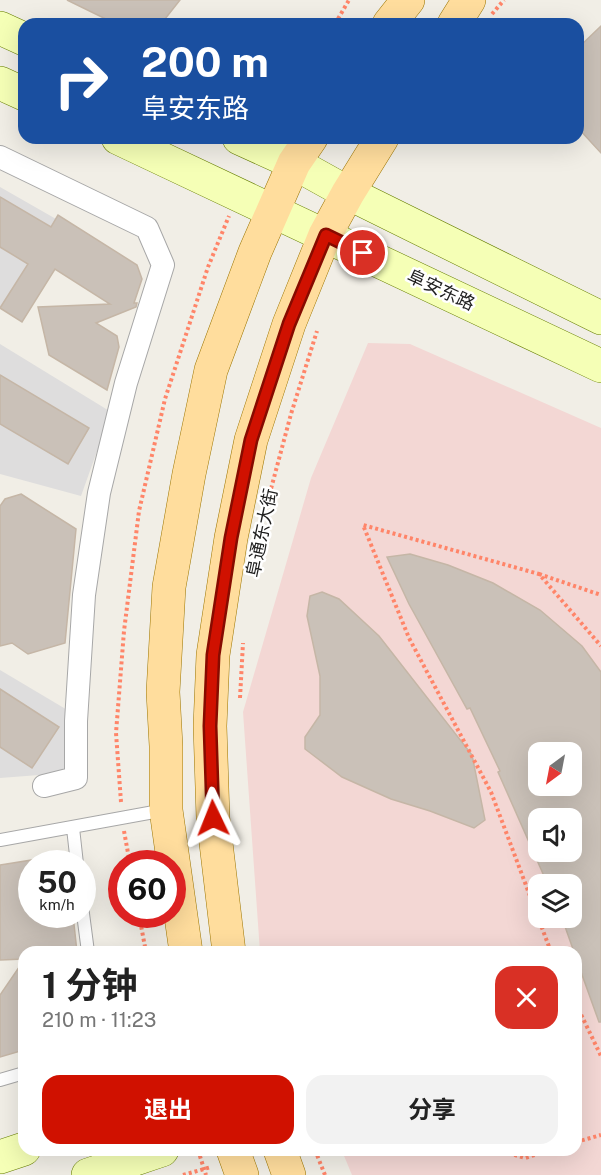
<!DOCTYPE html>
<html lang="zh">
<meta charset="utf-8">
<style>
body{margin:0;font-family:"Public Sans","Noto Sans SC",sans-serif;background:#f2f2f2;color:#222;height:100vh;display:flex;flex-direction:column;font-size:22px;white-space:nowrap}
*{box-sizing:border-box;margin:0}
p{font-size:20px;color:#767676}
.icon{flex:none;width:33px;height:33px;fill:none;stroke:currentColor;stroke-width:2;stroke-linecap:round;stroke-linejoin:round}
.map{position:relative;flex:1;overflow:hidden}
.drawer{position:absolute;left:18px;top:946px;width:564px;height:210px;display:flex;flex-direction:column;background:#fff;border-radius:18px;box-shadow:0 6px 24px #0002}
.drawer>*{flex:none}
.hud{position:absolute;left:18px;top:18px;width:566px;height:126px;border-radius:18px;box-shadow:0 6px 24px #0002;background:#1a4fa0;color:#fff;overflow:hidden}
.needle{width:39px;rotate:212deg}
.tools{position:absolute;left:528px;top:742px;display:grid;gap:12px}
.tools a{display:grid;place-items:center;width:54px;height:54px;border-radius:12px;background:#fff;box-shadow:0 6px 24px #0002;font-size:30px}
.speed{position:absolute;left:18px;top:850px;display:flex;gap:12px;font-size:30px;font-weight:700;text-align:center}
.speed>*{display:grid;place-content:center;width:78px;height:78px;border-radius:50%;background:#fff;box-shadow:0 6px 24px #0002;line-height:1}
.speed small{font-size:15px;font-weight:400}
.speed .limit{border:9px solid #d22;background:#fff;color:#111}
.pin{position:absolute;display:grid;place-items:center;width:51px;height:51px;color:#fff;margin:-26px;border:3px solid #fff;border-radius:50%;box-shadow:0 2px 6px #0007}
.me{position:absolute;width:66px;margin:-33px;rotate:358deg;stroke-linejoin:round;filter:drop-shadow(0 0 4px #0008)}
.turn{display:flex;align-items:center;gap:21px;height:126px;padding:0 24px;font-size:27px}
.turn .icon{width:78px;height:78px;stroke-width:2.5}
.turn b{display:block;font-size:42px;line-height:51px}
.round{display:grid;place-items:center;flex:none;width:63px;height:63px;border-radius:18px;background:#f2f2f2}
.summary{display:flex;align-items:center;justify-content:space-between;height:102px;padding:0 24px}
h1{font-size:36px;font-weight:700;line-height:45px}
.action{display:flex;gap:12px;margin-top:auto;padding:12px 24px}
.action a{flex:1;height:69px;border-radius:18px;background:#d01100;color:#fff;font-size:24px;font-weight:700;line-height:69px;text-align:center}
.action a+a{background:#f2f2f2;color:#222}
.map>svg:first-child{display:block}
</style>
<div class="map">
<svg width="601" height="1175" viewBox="0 0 601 1175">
<rect width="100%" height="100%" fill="#f1eee6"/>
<!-- residential -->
<path fill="#dedddd" d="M 0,187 L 56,219 L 0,309 Z
M 0,344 L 111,412 L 81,496 L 0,474 Z
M 0,670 L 69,711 L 65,773 L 0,778 Z"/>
<!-- commercial -->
<path fill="#f3d7d4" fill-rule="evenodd" d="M 368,343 L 410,344 L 601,428 L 601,1175 L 352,1175 L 342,1151 L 576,1150 L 576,952 L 260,952 L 243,712 L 311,478 ZM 538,753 L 572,753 L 572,786 L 538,786 ZM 538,819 L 572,819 L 572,852 L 538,852 ZM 538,885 L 572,885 L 572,918 L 538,918 Z"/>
<!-- building -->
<path fill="#cac1b8" stroke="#c5b6a6" stroke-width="1.5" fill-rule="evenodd" d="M 67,0 L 180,0 L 161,24 L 116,24 Z
M 601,26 L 601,153 L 578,128 L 578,48 Z
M 0,197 L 51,227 L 58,215 L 137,265 L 142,279 L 134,303 L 137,303 L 136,307 L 96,323 L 117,336 L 119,347 L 107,390 L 49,355 L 38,307 L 110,304 L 55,269 L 22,322 L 0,308 L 28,264 L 0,247 Z
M 0,375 L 89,428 L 68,464 L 0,424 Z
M 21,494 L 76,529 L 65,643 L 28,654 L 12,643 L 0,646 L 0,506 L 5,499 Z
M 410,554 L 448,565 L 493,583 L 540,610 L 582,646 L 601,672 L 601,1022 L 599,1022 L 576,958 L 576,952 L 574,952 L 562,918 L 572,918 L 572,885 L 548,885 L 498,772 L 500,771 L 470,708 L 467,709 L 409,604 L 387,557 ZM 538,753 L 572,753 L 572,786 L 538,786 ZM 538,819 L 572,819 L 572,852 L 538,852 Z
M 322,592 L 339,599 L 379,636 L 472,755 L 485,820 L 474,828 L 430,811 L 391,799 L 342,777 L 305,749 L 305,737 L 320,715 L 320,676 L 307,616 L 310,596 Z
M 0,689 L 59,727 L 32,768 L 0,747 Z
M 32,860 L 32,915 L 73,915 L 77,952 L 24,952 L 24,959 L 0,960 L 0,865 Z
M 24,960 L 24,1050 L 0,1057 L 0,995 Z"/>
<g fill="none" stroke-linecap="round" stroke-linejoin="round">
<defs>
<path id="lane" d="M 73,828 L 77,864
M 0,840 L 165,810
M 82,906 L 88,952
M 0,1080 L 24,1073"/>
<path id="street" d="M 0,157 L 147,228 L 163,265 L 126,383 L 99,493 L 84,595 L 76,721 L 76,778 L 44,786"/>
<path id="secondary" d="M 0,28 L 24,39
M 0,83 L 24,94
M 118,138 L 601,366
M 239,138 L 294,163 L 348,193 L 601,318
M 0,1157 L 24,1149
M 88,1175 L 162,1150"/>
<path id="primary" d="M 389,24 L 408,0
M 454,24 L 469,0
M 186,952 L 166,810 L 166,746 L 163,692 L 169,587 L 189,474 L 211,370 L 255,252 L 294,163 L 311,138
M 229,952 L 213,818 L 210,726 L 213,655 L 231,538 L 251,440 L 289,324 L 325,235 L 348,193 L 382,138
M 233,1150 L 242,1175
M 280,1150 L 289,1175"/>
</defs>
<!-- lane casing -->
<use href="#lane" stroke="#a7a7a7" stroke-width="14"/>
<!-- street casing -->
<use href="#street" stroke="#a7a7a7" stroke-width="24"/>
<!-- secondary casing -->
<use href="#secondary" stroke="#667e00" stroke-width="34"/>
<!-- primary casing -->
<use href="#primary" stroke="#9c7500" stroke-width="34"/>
<!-- path -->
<path stroke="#ff8569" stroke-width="4" stroke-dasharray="3 3" stroke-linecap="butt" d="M 492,14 L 504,0
M 335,24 L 349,0
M 268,500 L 291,414 L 317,331
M 539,574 L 601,595
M 240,698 L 243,643
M 121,802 L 116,733 L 124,631 L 139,511 L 165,399 L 208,267 L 229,216
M 124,831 L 130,864
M 139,915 L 146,952
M 551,952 L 491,792 L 409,638 L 363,525 L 539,574 L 601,646
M 576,1004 L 601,1056
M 576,1142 L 601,1135
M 198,1150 L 206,1175
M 315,1150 L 325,1175
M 497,1150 L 525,1158 L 550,1150
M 183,1175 L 211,1167"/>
<!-- lane -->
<use href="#lane" stroke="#fff" stroke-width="12"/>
<!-- street -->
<use href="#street" stroke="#fff" stroke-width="22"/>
<!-- secondary -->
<use href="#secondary" stroke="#f5ffb6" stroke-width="33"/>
<!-- primary -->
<use href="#primary" stroke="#ffdd9d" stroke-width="33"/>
</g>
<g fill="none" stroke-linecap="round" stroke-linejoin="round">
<defs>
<path id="route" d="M 213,818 L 210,726 L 213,655 L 231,538 L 251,440 L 289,324 L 326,235 L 363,253"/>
</defs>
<!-- route casing -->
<use href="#route" stroke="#870b00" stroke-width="15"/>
<!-- route -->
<use href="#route" stroke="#d01100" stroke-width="10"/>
</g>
<g text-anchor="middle" stroke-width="5" stroke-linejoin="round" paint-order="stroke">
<!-- street labels -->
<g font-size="18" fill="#202020" stroke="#fff">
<text transform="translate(441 290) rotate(25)" y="6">阜安东路</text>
<text transform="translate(262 533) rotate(-78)" y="6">阜通东大街</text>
</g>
</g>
</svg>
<div class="tools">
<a><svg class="needle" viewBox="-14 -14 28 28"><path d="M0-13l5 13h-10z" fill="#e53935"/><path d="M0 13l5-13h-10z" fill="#767676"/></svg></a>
<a><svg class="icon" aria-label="sound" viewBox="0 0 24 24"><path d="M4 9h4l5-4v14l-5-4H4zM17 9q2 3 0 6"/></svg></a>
<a><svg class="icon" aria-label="layers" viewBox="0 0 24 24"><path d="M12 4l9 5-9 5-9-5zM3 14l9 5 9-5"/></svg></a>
</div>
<div class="speed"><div>50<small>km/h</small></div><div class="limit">60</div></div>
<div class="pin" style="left:363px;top:253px;background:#d93025"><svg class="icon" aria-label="arrive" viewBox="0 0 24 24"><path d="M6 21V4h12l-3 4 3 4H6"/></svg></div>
<svg class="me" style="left:213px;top:818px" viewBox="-20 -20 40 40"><path d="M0-17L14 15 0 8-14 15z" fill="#d01100" stroke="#fff" stroke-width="4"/></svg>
<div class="hud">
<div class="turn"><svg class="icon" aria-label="right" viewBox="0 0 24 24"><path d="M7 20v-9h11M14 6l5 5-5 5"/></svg><div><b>200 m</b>阜安东路</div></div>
</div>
<section class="drawer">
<div class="summary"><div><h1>1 分钟</h1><p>210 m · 11:23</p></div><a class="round" style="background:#d93025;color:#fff"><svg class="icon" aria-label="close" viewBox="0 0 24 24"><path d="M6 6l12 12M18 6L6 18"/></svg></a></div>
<div class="action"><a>退出</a><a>分享</a></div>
</section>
</div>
